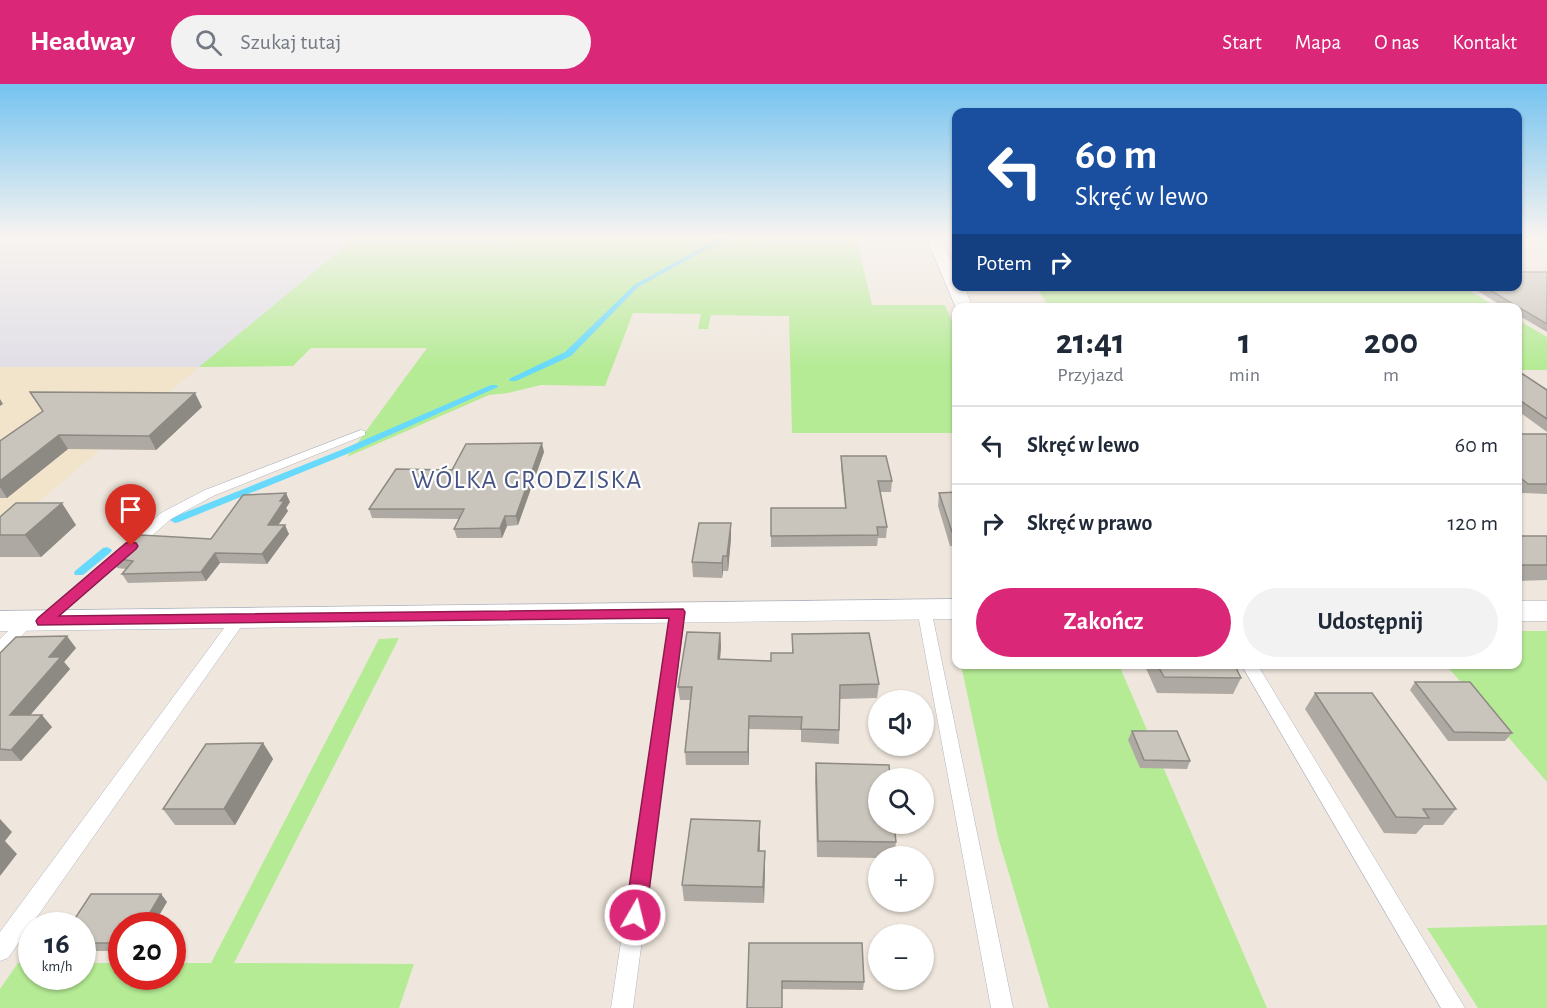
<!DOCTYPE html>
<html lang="pl">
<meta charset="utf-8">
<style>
body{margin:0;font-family:"Alegreya Sans",sans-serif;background:#f2f2f3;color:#1f2937;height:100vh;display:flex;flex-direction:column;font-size:22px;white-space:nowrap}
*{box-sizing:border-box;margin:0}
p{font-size:20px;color:#747a83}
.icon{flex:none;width:33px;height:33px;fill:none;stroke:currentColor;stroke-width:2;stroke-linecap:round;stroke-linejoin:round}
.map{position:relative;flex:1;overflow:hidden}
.sheet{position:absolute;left:952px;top:219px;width:570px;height:366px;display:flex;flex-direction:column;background:#fff;border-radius:12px;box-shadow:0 2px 4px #0004}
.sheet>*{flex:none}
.top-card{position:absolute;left:952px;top:24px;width:570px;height:183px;border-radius:12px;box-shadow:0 2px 4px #0004;background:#1a4fa0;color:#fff;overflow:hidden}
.tools{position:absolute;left:868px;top:606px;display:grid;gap:12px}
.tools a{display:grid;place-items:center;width:66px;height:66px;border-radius:50%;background:#fff;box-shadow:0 2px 4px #0004;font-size:30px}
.speed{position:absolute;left:18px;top:828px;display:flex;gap:12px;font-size:30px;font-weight:700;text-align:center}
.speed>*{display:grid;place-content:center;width:78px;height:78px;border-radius:50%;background:#fff;box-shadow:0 2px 4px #0004;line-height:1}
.speed small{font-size:15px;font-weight:400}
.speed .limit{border:9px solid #d22;background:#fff;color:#111}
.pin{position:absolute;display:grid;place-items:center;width:51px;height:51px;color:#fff;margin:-62px -26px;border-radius:50% 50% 50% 0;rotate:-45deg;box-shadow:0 0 6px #0007}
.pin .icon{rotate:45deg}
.me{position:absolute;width:66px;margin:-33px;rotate:8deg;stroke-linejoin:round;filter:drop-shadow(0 0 4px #0008)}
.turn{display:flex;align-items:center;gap:21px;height:126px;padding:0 24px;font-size:27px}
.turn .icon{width:78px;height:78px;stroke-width:2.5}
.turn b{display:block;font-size:42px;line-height:51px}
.then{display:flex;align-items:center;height:57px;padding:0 24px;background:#0003;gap:12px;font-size:22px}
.eta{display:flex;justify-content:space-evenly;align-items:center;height:102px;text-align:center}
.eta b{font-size:36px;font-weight:600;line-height:42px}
.cta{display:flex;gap:12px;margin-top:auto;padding:12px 24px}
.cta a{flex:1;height:69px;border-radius:36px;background:#db2777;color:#fff;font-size:24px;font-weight:600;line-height:69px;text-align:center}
.cta a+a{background:#f2f2f3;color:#1f2937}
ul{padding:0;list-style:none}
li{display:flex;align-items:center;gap:18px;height:78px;padding:0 24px;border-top:2px solid #e0e1e3}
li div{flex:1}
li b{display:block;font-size:22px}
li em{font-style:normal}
header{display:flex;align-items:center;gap:36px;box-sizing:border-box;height:84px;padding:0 30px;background:#db2777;color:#fff}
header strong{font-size:28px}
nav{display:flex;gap:33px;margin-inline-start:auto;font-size:21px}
.search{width:420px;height:54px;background:#f2f2f3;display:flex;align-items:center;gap:15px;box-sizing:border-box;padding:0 21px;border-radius:33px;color:#747a83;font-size:22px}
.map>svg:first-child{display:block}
</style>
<header>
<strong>Headway</strong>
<div class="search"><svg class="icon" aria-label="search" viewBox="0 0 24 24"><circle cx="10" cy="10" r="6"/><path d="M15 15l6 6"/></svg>Szukaj tutaj</div>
<nav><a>Start</a><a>Mapa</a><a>O nas</a><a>Kontakt</a></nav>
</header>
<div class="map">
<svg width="1547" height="924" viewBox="0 0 1547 924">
<rect width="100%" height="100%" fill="#efe7dd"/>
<!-- industrial -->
<path fill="#e1dee7" d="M 0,153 L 356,153 L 199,283 L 0,283 Z"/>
<!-- education -->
<path fill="#f2e4cb" d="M 0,283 L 199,283 L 0,450 Z"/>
<!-- green -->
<path fill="#b5eb95" d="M 356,153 L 856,153 L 872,221 L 945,221 L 957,250 L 957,349 L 792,349 L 789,232 L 711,231 L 708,245 L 698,245 L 701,230 L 633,229 L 605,302 L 541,301 L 508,309 L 489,311 L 347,373 L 427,264 L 311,264 L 293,282 L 199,283 Z
M 1461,202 L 1497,223 L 1050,224 L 1036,203 Z
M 1518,236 L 1547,253 L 1547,286 L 1518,286 Z
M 1518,547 L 1547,547 L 1547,698 L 1446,581 L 1518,580 Z
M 399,554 L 234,879 L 414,880 L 399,924 L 0,924 L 0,905 L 18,879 L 31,879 L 32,892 L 82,892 L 83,879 L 121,879 L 122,892 L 172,892 L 173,879 L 211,879 L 379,555 Z
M 961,581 L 1119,581 L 1267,924 L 1049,924 L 998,753 Z
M 1547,841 L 1547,924 L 1478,924 L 1427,844 Z"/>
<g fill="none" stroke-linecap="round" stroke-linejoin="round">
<!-- stream -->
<path fill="#66d9fc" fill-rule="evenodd" d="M 721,153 L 729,153 L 638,203 L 571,272 L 516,297 L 510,297 L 509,295 L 565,268 L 634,201 Z
M 491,301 L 497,301 L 498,303 L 347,370 L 179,438 L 175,439 L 170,436 L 171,434 L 341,366 Z
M 107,463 L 112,466 L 111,468 L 83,491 L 75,491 L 74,489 L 75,487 L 103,464 Z"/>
<defs>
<path id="service" d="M 361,346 L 365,347 L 365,351 L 213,412 L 171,435 L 48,541 L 38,541 L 35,537 L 161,429 L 205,406 Z
M 924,520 L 929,521 L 931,525 L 1013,924 L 991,924 L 917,525 L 919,521 Z
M 678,523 L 683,524 L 685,528 L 633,924 L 611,924 L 671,528 L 673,524 Z
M 238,531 L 243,532 L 246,536 L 243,540 L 8,874 L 0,877 L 0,848 L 233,532 Z
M 27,532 L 32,533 L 35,537 L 32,541 L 6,568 L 0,570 L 0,555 L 22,533 Z
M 1241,580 L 1257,580 L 1465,924 L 1441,924 Z"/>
<path id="minor" d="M 926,153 L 940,153 L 957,189 L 957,202 L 964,202 L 973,224 L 956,224 Z
M 957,515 L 957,535 L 0,547 L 0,527 Z
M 1518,517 L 1547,517 L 1547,537 L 1518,537 Z"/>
</defs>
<!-- service casing -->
<use href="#service" stroke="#b1b5c1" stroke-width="1"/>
<!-- minor casing -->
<use href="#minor" stroke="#b1b5c1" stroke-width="1"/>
<!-- service -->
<use href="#service" fill="#fff" fill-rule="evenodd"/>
<!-- minor -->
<use href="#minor" fill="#fff" fill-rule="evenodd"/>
</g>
<!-- wall -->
<path fill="#aea9a2" d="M 1547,188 L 1547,248 L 1518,231 L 1518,224 L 1505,224 L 1470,202 L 1518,202 Z
M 1518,287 L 1547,306 L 1547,348 L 1518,327 Z
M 30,308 L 202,323 L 156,366 L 68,365 L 7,414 L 0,414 L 0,357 L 43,328 Z
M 1518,350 L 1547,350 L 1547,410 L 1522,409 L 1518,406 Z
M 544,368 L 518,441 L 507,442 L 502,454 L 457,454 L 454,445 L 459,435 L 372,434 L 369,425 L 452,386 Z
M 841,372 L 892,397 L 891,408 L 880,408 L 887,443 L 886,454 L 878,454 L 877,462 L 771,463 L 771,424 L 845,424 L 841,383 Z
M 957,408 L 957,462 L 950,462 L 938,422 L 939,409 Z
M 290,418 L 286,424 L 288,427 L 278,441 L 289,450 L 267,480 L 220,479 L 206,497 L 128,499 L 122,490 L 126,485 L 117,484 L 112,474 L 211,455 Z
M 0,433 L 76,441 L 41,473 L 0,473 Z
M 731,439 L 731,454 L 728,487 L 723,487 L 722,494 L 693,493 L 692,478 Z
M 1518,452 L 1547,452 L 1547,496 L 1518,497 Z
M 720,549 L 721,562 L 720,575 L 771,577 L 792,569 L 792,550 L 879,600 L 877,614 L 840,615 L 839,660 L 801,658 L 801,646 L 749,645 L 749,681 L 686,681 L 685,668 L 690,616 L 680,616 L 678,603 Z
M 76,564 L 64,578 L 70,585 L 30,631 L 52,643 L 21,677 L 0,677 L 0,569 Z
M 1144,580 L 1234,580 L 1241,594 L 1233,610 L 1157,609 Z
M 1415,598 L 1512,649 L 1505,657 L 1448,657 L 1410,606 Z
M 1315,609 L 1456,725 L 1443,741 L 1424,741 L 1416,750 L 1384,749 L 1305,625 Z
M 1132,647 L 1190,677 L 1187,685 L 1140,684 L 1128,656 Z
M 263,659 L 273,675 L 235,741 L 175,741 L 163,725 Z
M 816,679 L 896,758 L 894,772 L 879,772 L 879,774 L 817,773 L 815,695 Z
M 760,737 L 760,767 L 765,783 L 764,819 L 684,817 L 682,801 Z
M 161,810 L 167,818 L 122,842 L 122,867 L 82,867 L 82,842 Z
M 749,859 L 864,898 L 863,906 L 782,905 Z"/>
<!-- shaded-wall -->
<path fill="#8d8a84" d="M 195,309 L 202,323 L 156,366 L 149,352 Z
M 0,315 L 3,320 L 0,322 Z
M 59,351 L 68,365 L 7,414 L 0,403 L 0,397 Z
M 542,359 L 544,368 L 518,441 L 516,432 Z
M 286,409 L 290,418 L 286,424 L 288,427 L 272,450 L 268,441 L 280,417 Z
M 62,419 L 76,441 L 41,473 L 25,451 Z
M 505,432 L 507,442 L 502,454 L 500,444 Z
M 731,439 L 731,454 L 728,487 L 727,472 Z
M 285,441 L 289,450 L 267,480 L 262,470 Z
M 215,469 L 220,479 L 206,497 L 201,488 Z
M 723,472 L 723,487 L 722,494 L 722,479 Z
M 720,549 L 721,562 L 719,588 L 718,575 Z
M 67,552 L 76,564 L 64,578 L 70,585 L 20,643 L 10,631 L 49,573 Z
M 42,631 L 52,643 L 21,677 L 11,666 Z
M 749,632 L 749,681 L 748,668 Z
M 263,659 L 273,675 L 235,741 L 224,725 Z
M 0,735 L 12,748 L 5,757 L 17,770 L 0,792 Z
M 760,737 L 760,753 L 759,783 L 758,767 Z
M 765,767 L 765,783 L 764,819 L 763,803 Z
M 161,810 L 167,818 L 153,842 L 142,842 Z"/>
<!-- building -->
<path fill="#cac5bc" stroke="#8d8a84" stroke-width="1.5" d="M 1518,188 L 1547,188 L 1547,240 L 1483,202 L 1518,202 Z
M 1518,287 L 1547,306 L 1547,335 L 1518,315 Z
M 30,308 L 195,309 L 149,352 L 59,351 L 0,397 L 0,357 L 43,327 Z
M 1518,350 L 1547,350 L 1547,400 L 1528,400 L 1518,392 Z
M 542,359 L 516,432 L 505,432 L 500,444 L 454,445 L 464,425 L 369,425 L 396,385 L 452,386 L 466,360 Z
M 841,372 L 886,372 L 892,397 L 878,397 L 887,443 L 877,443 L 878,451 L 771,452 L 771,424 L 846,424 Z
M 957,408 L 957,448 L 952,448 L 939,409 Z
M 286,409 L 280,417 L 284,417 L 268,441 L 285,441 L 262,470 L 215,469 L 201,488 L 122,490 L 133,477 L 112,474 L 141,451 L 211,455 L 243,411 Z
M 16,419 L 62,419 L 25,451 L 0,451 L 0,433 Z
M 699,439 L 731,439 L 727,472 L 723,472 L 722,479 L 692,478 Z
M 1518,452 L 1547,452 L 1547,481 L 1518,481 Z
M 687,548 L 720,549 L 718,575 L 771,577 L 771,569 L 793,569 L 792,550 L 869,549 L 879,600 L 840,601 L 839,646 L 801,645 L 802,633 L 749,632 L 748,668 L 685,668 L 692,603 L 678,603 Z
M 67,552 L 49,573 L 61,573 L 10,631 L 42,631 L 11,666 L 0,665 L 0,569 L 16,553 Z
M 1157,580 L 1234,580 L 1241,594 L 1164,593 Z
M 1415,598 L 1470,598 L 1512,649 L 1454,648 Z
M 1315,609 L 1372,609 L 1456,725 L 1423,725 L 1429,734 L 1396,733 Z
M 1132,647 L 1177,647 L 1190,677 L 1144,676 Z
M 263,659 L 224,725 L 163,725 L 206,660 Z
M 816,679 L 889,681 L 890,694 L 879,694 L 879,740 L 894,740 L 896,758 L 818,757 Z
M 691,735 L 760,737 L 758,767 L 765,767 L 763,803 L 682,801 Z
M 91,810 L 161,810 L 142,842 L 122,842 L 122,859 L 82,859 L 82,842 L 70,842 Z
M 749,859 L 862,859 L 864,898 L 782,897 L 782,924 L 747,924 Z"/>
<!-- sky -->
<linearGradient id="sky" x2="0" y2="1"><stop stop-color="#74c3f0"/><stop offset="0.54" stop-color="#f8f4f0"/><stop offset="1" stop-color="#f8f4f0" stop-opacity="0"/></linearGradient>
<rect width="1547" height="283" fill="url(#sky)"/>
<!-- route -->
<path fill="#db2777" stroke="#8e194d" stroke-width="1.5" d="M 131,458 L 136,459 L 138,462 L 136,465 L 59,532 L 683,525 L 685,528 L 646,831 L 643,838 L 635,841 L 628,838 L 625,831 L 669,534 L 38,541 L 36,537 L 38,534 L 126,459 Z"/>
<g text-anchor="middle" stroke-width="4.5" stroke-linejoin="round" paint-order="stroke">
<!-- quarter labels -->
<g font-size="26" letter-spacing="1.5" fill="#475483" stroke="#fff">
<text x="527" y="404">WÓLKA GRODZISKA</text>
</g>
</g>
</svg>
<div class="tools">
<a><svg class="icon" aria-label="sound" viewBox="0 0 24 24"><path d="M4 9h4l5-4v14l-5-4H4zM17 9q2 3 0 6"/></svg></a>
<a><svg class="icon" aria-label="search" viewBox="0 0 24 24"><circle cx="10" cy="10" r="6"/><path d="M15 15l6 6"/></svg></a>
<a>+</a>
<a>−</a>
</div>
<div class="speed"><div>16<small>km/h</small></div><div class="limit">20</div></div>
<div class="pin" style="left:131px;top:462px;background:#d93025"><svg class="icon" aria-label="arrive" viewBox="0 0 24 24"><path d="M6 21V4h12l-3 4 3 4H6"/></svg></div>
<svg class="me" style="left:635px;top:831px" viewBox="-20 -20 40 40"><circle r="17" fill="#db2777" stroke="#fff" stroke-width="3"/><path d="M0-11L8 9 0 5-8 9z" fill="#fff"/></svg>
<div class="top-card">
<div class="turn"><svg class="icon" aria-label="left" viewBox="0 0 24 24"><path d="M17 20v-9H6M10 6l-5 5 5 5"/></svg><div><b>60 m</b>Skręć w lewo</div></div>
<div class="then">Potem<svg class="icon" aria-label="right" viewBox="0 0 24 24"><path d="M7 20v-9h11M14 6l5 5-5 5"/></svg></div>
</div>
<section class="sheet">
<div class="eta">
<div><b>21:41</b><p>Przyjazd</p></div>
<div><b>1</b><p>min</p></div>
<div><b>200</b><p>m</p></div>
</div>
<ul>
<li><svg class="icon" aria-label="left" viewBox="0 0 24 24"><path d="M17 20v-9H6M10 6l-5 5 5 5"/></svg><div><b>Skręć w lewo</b></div><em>60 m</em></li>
<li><svg class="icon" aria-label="right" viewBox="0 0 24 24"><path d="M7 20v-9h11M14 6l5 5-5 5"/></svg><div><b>Skręć w prawo</b></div><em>120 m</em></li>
</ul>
<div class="cta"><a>Zakończ</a><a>Udostępnij</a></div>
</section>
</div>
